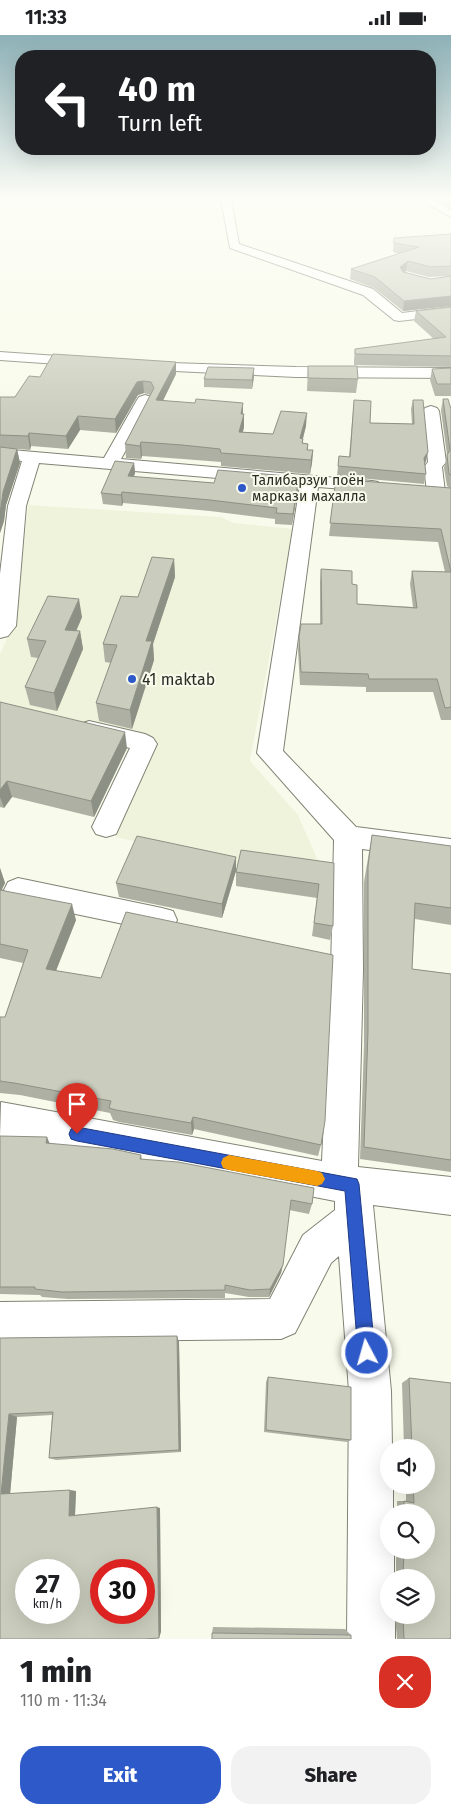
<!DOCTYPE html>
<meta charset="utf-8">
<style>
body{margin:0;font-family:"Fira Sans",sans-serif;background:#f2f2f2;color:#202124;height:100vh;display:flex;flex-direction:column;font-size:19px;white-space:nowrap}
*{box-sizing:border-box;margin:0}
p{font-size:16px;color:#757577}
.icon{flex:none;width:28px;height:28px;fill:none;stroke:currentColor;stroke-width:2;stroke-linecap:round;stroke-linejoin:round}
.map{position:relative;height:1604px;overflow:hidden}
.drawer{display:flex;flex-direction:column;background:#fff;flex:1}
.drawer>*{flex:none}
.banner{position:absolute;left:15px;top:15px;width:421px;height:105px;border-radius:20px;box-shadow:0 5px 20px #0002;background:#202124;color:#fff;overflow:hidden}
.fabs{position:absolute;left:380px;top:1404px;display:grid;gap:10px}
.fabs a{display:grid;place-items:center;width:55px;height:55px;border-radius:50%;background:#fff;box-shadow:0 5px 20px #0002;font-size:25px}
.speed{position:absolute;left:15px;top:1524px;display:flex;gap:10px;font-size:25px;font-weight:700;text-align:center}
.speed>*{display:grid;place-content:center;width:65px;height:65px;border-radius:50%;background:#fff;box-shadow:0 5px 20px #0002;line-height:1}
.speed small{font-size:12px;font-weight:400}
.speed .limit{border:8px solid #d22;background:#fff;color:#111}
.pin{position:absolute;display:grid;place-items:center;width:42px;height:42px;color:#fff;margin:-51px -21px;border-radius:50% 50% 50% 0;rotate:-45deg;box-shadow:0 0 5px #0007}
.pin .icon{rotate:45deg}
.me{position:absolute;width:55px;margin:-28px;rotate:354deg;stroke-linejoin:round;filter:drop-shadow(0 0 4px #0008)}
.turn{display:flex;align-items:center;gap:18px;height:105px;padding:0 20px;font-size:22px}
.turn .icon{width:65px;height:65px;stroke-width:2.5}
.turn b{display:block;font-size:35px;line-height:42px}
.round{display:grid;place-items:center;flex:none;width:52px;height:52px;border-radius:20px;background:#f2f2f2}
.headline{display:flex;align-items:center;justify-content:space-between;height:85px;padding:0 20px}
h1{font-size:30px;font-weight:800;line-height:38px}
.button{display:flex;gap:10px;margin-top:auto;padding:10px 20px}
.button a{flex:1;height:58px;border-radius:20px;background:#2e59c9;color:#fff;font-size:20px;font-weight:800;line-height:58px;text-align:center}
.button a+a{background:#f2f2f2;color:#202124}
.status{display:flex;justify-content:space-between;align-items:center;height:35px;padding:0 25px;background:#fff;direction:ltr}
.status svg{height:14px;fill:currentColor}
.map>svg:first-child{display:block}
</style>
<div class="status"><b>11:33</b><svg viewBox="0 0 49 12"><path d="M0 12V9h3v3zM5 12V6h3v6zM10 12V3h3v9zM15 12V0h3v12zM26 1h20v11H26zM47 4h2v5h-2z"/></svg></div>
<div class="map">
<svg width="451" height="1604" viewBox="0 0 451 1604">
<rect width="100%" height="100%" fill="#f8fbeb"/>
<!-- built -->
<path fill="#eff3db" d="M 28,470 L 221,482 L 233,488 L 293,494 L 250,726 L 298,780 L 330,853 L 116,802 L 146,705 L 0,669 L 0,619 L 16,585 Z"/>
<g fill="none" stroke-linecap="round" stroke-linejoin="round">
<defs>
<path id="minor" d="M 221,164 L 231,164 L 239,209 L 373,254 L 402,278 L 451,272 L 451,280 L 399,286 L 394,285 L 363,260 L 230,213 Z
M 419,164 L 431,164 L 451,175 L 451,182 Z
M 0,317 L 87,323 L 92,324 L 94,327 L 92,330 L 87,331 L 0,325 Z
M 140,327 L 296,332 L 451,333 L 451,343 L 296,342 L 135,334 L 133,331 L 135,328 Z
M 145,360 L 151,362 L 153,365 L 121,424 L 372,446 L 378,447 L 381,451 L 378,455 L 372,456 L 318,452 L 283,716 L 356,792 L 451,804 L 451,826 L 362,814 L 363,935 L 358,1132 L 451,1142 L 451,1180 L 373,1170 L 391,1356 L 392,1412 L 389,1412 L 389,1450 L 393,1450 L 393,1478 L 389,1478 L 389,1515 L 394,1515 L 394,1542 L 389,1542 L 389,1580 L 395,1580 L 395,1604 L 347,1604 L 349,1356 L 339,1221 L 331,1228 L 295,1298 L 281,1304 L 0,1307 L 0,1267 L 270,1264 L 303,1200 L 335,1175 L 335,1166 L 0,1101 L 1,1067 L 322,1126 L 331,935 L 334,805 L 257,718 L 300,450 L 39,428 L 26,471 L 16,591 L 8,601 L 0,603 L 0,539 L 8,471 L 22,426 L 0,424 L 0,414 L 104,423 L 137,365 L 139,362 Z
M 431,371 L 437,373 L 439,376 L 446,427 L 442,432 L 445,457 L 442,461 L 436,462 L 430,461 L 427,457 L 424,432 L 428,427 L 423,376 L 425,373 Z
M 89,686 L 145,699 L 153,703 L 157,709 L 116,799 L 106,802 L 96,799 L 92,792 L 130,713 L 80,701 L 77,695 L 80,689 Z
M 18,843 L 162,873 L 173,876 L 177,885 L 173,894 L 162,897 L 18,867 L 8,863 L 4,855 L 8,847 Z"/>
</defs>
<!-- minor casing -->
<use href="#minor" stroke="#818375" stroke-width="2"/>
<!-- minor -->
<use href="#minor" fill="#fff" fill-rule="evenodd"/>
</g>
<!-- wall -->
<path fill="#aeb0a3" d="M 435,164 L 451,164 L 451,173 Z
M 451,199 L 451,241 L 429,242 L 406,236 L 405,237 L 431,244 L 451,241 L 451,271 L 403,276 L 374,253 L 350,244 L 351,234 L 399,219 L 393,217 L 394,203 Z
M 451,272 L 451,332 L 354,330 L 354,325 L 355,314 L 434,304 L 414,286 L 416,276 Z
M 308,331 L 358,344 L 356,358 L 307,356 Z
M 451,333 L 451,361 L 435,361 L 430,345 L 432,334 Z
M 176,339 L 163,365 L 243,379 L 244,392 L 243,397 L 273,399 L 306,391 L 303,404 L 303,408 L 308,409 L 308,415 L 313,415 L 312,428 L 310,439 L 221,431 L 221,427 L 183,424 L 142,421 L 141,424 L 126,423 L 125,409 L 150,360 L 144,358 L 138,360 L 116,398 L 80,395 L 68,414 L 31,411 L 30,415 L 7,413 L 17,414 L 20,428 L 6,470 L 4,486 L 0,498 L 0,362 L 15,362 L 40,342 Z
M 254,342 L 252,354 L 204,352 L 204,344 Z
M 443,364 L 451,374 L 451,685 L 441,685 L 433,657 L 366,657 L 366,652 L 300,650 L 298,615 L 299,602 L 320,589 L 320,547 L 321,534 L 352,549 L 357,569 L 413,572 L 410,549 L 412,536 L 445,537 L 438,507 L 329,501 L 336,444 L 450,453 L 447,451 L 444,433 L 447,420 L 441,375 Z
M 354,365 L 370,388 L 412,389 L 411,374 L 413,365 L 426,426 L 425,429 L 426,439 L 424,449 L 337,441 L 339,421 L 349,422 Z
M 134,428 L 135,438 L 134,442 L 214,448 L 298,453 L 292,490 L 275,489 L 275,484 L 210,476 L 123,468 L 122,471 L 103,469 L 101,458 Z
M 174,524 L 175,542 L 153,609 L 154,625 L 132,694 L 99,686 L 96,668 L 111,628 L 105,627 L 103,609 L 138,562 Z
M 82,582 L 76,596 L 80,596 L 83,614 L 57,676 L 30,670 L 25,652 L 38,623 L 31,622 L 27,604 Z
M 0,667 L 127,713 L 94,782 L 12,762 L 4,773 L 0,772 Z
M 372,800 L 451,811 L 451,890 L 415,884 L 412,934 L 451,939 L 451,1137 L 360,1124 L 364,1010 L 364,847 L 369,817 Z
M 236,822 L 236,836 L 222,883 L 119,862 L 116,848 Z
M 334,828 L 333,891 L 330,905 L 312,901 L 317,863 L 236,851 L 236,837 Z
M 0,833 L 5,848 L 2,854 L 3,855 L 76,885 L 56,936 L 321,1110 L 318,1121 L 194,1094 L 192,1100 L 119,1087 L 113,1085 L 110,1078 L 20,1060 L 0,1058 L 0,982 L 5,982 L 23,928 L 0,923 Z
M 0,1101 L 50,1109 L 141,1120 L 142,1124 L 312,1169 L 309,1179 L 289,1175 L 281,1238 L 269,1262 L 249,1262 L 225,1258 L 225,1263 L 68,1264 L 42,1262 L 40,1260 L 0,1259 Z
M 177,1301 L 179,1307 L 181,1417 L 56,1425 L 49,1423 L 52,1380 L 17,1382 L 10,1459 L 76,1456 L 75,1480 L 160,1473 L 161,1597 L 0,1604 L 0,1303 Z
M 268,1342 L 351,1405 L 347,1407 L 264,1397 L 266,1347 Z
M 409,1343 L 451,1348 L 451,1604 L 397,1604 L 395,1580 L 426,1580 L 426,1542 L 396,1542 L 396,1515 L 426,1515 L 426,1478 L 397,1478 L 397,1466 L 406,1466 L 406,1450 L 426,1450 L 426,1412 L 404,1412 L 402,1348 Z
M 213,1592 L 345,1594 L 351,1600 L 212,1598 Z"/>
<!-- shaded-wall -->
<path fill="#8d9084" d="M 408,226 L 406,236 L 398,242 L 400,232 Z
M 451,261 L 451,271 L 403,276 L 404,266 Z
M 176,327 L 176,339 L 157,378 L 156,365 Z
M 254,333 L 254,342 L 252,354 L 252,345 Z
M 143,346 L 144,358 L 138,360 L 116,398 L 115,384 L 137,347 Z
M 243,368 L 243,381 L 241,379 Z
M 307,378 L 306,391 L 299,417 L 300,403 Z
M 244,379 L 244,392 L 239,410 L 239,397 Z
M 78,381 L 80,395 L 68,414 L 66,401 Z
M 29,398 L 31,411 L 30,415 L 28,401 Z
M 141,407 L 142,421 L 141,424 L 140,411 Z
M 17,414 L 20,428 L 6,470 L 4,486 L 0,498 L 0,476 L 3,457 Z
M 313,415 L 312,428 L 310,439 L 311,425 Z
M 428,417 L 426,426 L 422,432 L 424,423 Z
M 134,428 L 135,438 L 129,452 L 128,441 Z
M 299,442 L 298,453 L 292,490 L 293,479 Z
M 122,457 L 123,468 L 122,471 L 121,460 Z
M 174,524 L 175,542 L 153,609 L 154,625 L 132,694 L 130,675 L 146,606 Z
M 79,564 L 82,582 L 69,613 L 65,595 Z
M 80,596 L 83,614 L 57,676 L 54,658 Z
M 125,697 L 127,713 L 94,782 L 91,766 Z
M 7,746 L 12,762 L 4,773 L 0,762 L 0,755 Z
M 236,822 L 236,836 L 222,883 L 222,869 Z
M 0,833 L 5,848 L 2,854 L 5,861 L 0,869 Z
M 72,869 L 76,885 L 51,948 L 46,934 Z
M 193,1082 L 194,1094 L 192,1100 L 191,1088 Z
M 47,1102 L 52,1114 L 46,1108 Z
M 283,1230 L 281,1238 L 269,1262 L 270,1254 Z
M 177,1301 L 179,1307 L 181,1417 L 179,1415 Z
M 9,1379 L 17,1382 L 10,1460 L 1,1459 Z
M 70,1455 L 76,1456 L 75,1480 L 69,1481 Z
M 157,1472 L 160,1473 L 161,1597 L 159,1603 Z"/>
<!-- building -->
<path fill="#cacdbd" stroke="#8d9084" fill-rule="evenodd" d="M 451,199 L 451,231 L 431,232 L 408,226 L 400,232 L 403,237 L 431,244 L 451,241 L 451,261 L 404,266 L 375,242 L 351,234 L 419,212 L 394,208 L 394,203 Z
M 451,272 L 451,321 L 355,319 L 355,314 L 446,302 L 416,276 Z
M 53,319 L 176,327 L 156,365 L 195,368 L 196,364 L 243,368 L 241,379 L 244,379 L 239,397 L 273,399 L 281,376 L 307,378 L 300,403 L 303,404 L 302,408 L 308,409 L 307,415 L 313,415 L 311,425 L 221,418 L 220,414 L 182,410 L 141,407 L 140,411 L 125,409 L 154,353 L 151,347 L 143,346 L 137,347 L 115,384 L 78,381 L 66,401 L 29,398 L 28,401 L 0,400 L 0,362 L 15,362 L 29,341 L 40,342 Z
M 308,331 L 357,331 L 358,344 L 308,343 Z
M 208,332 L 254,333 L 252,345 L 204,344 Z
M 451,333 L 451,349 L 437,349 L 432,334 Z
M 443,364 L 448,364 L 451,374 L 451,440 L 449,439 L 447,420 L 450,415 Z
M 354,365 L 371,366 L 370,388 L 414,389 L 413,365 L 423,365 L 428,417 L 424,423 L 426,439 L 338,431 L 339,421 L 350,422 Z
M 0,412 L 17,414 L 3,457 L 1,472 L 0,476 Z
M 115,426 L 134,428 L 128,441 L 214,448 L 218,435 L 299,442 L 293,479 L 276,478 L 277,473 L 210,465 L 122,457 L 121,460 L 101,458 Z
M 336,444 L 451,453 L 451,537 L 441,494 L 330,488 Z
M 152,522 L 174,524 L 146,606 L 152,606 L 130,675 L 96,668 L 117,610 L 103,609 L 121,561 L 138,562 Z
M 321,534 L 352,536 L 352,549 L 357,550 L 357,569 L 417,573 L 412,536 L 451,537 L 451,672 L 445,673 L 437,644 L 369,644 L 368,639 L 301,637 L 299,602 L 301,589 L 322,589 Z
M 48,561 L 79,564 L 65,595 L 80,596 L 54,658 L 25,652 L 46,606 L 27,604 Z
M 0,667 L 125,697 L 91,766 L 7,746 L 0,755 Z
M 372,800 L 451,811 L 451,873 L 415,868 L 412,934 L 451,939 L 451,1125 L 364,1112 L 368,996 L 368,831 Z
M 137,801 L 236,822 L 222,869 L 116,848 Z
M 241,815 L 334,828 L 333,891 L 314,888 L 319,849 L 236,837 Z
M 0,855 L 72,869 L 46,934 L 101,943 L 126,877 L 333,920 L 325,1086 L 321,1110 L 193,1082 L 191,1088 L 116,1075 L 109,1073 L 111,1066 L 14,1048 L 0,1046 L 0,982 L 5,982 L 28,915 L 0,909 Z
M 0,1101 L 47,1102 L 46,1108 L 113,1114 L 141,1120 L 140,1124 L 178,1127 L 314,1153 L 312,1169 L 291,1165 L 283,1230 L 270,1254 L 250,1255 L 225,1250 L 225,1255 L 62,1257 L 35,1254 L 35,1252 L 0,1252 Z
M 177,1301 L 179,1415 L 49,1423 L 53,1377 L 9,1379 L 1,1459 L 70,1455 L 69,1481 L 157,1472 L 159,1603 L 144,1604 L 0,1604 L 0,1303 ZM 26,1535 L 69,1535 L 69,1578 L 26,1578 ZM 101,1535 L 144,1535 L 144,1578 L 101,1578 Z
M 268,1342 L 351,1352 L 351,1405 L 266,1395 Z
M 409,1343 L 451,1348 L 451,1604 L 404,1604 L 403,1580 L 426,1580 L 426,1542 L 403,1542 L 404,1515 L 426,1515 L 426,1478 L 404,1478 L 404,1466 L 414,1468 L 413,1450 L 426,1450 L 426,1412 L 412,1412 Z
M 212,1598 L 351,1600 L 351,1604 L 212,1604 Z"/>
<!-- sky -->
<linearGradient id="sky" x2="0" y2="1"><stop stop-color="#8db1b7"/><stop offset="0.42" stop-color="#fcfdf6"/><stop offset="1" stop-color="#fcfdf6" stop-opacity="0"/></linearGradient>
<rect width="451" height="388" fill="url(#sky)"/>
<!-- route -->
<path fill="#2e59c9" stroke="#1e3a83" d="M 77,1092 L 357,1144 L 359,1149 L 375,1318 L 373,1324 L 367,1326 L 361,1324 L 358,1318 L 345,1156 L 77,1106 L 71,1104 L 69,1099 L 71,1094 Z"/>
<!-- slow -->
<path fill="#f59e0b" d="M 229,1120 L 317,1136 L 322,1138 L 325,1144 L 322,1149 L 317,1151 L 229,1135 L 223,1133 L 221,1128 L 223,1123 Z"/>
<!-- markers -->
<g fill="#2e59c9" stroke="#f8fbeb" stroke-width="2">
<circle cx="242" cy="453" r="5"/>
<circle cx="132" cy="644" r="5"/>
</g>
<g text-anchor="middle" stroke-width="4" stroke-linejoin="round" paint-order="stroke">
<!-- far-poi labels -->
<g font-size="14" fill="#2a2b25" stroke="#f8fbeb" text-anchor="start">
<text x="252" y="450">Талибарзуи поён<tspan x="252" dy="16">маркази махалла</tspan></text>
</g>
<!-- poi labels -->
<g font-size="16" fill="#2a2b25" stroke="#f8fbeb" text-anchor="start">
<text x="142" y="650">41 maktab</text>
</g>
</g>
</svg>
<div class="fabs">
<a><svg class="icon" aria-label="sound" viewBox="0 0 24 24"><path d="M4 9h4l5-4v14l-5-4H4zM17 9q2 3 0 6"/></svg></a>
<a><svg class="icon" aria-label="search" viewBox="0 0 24 24"><circle cx="10" cy="10" r="6"/><path d="M15 15l6 6"/></svg></a>
<a><svg class="icon" aria-label="layers" viewBox="0 0 24 24"><path d="M12 4l9 5-9 5-9-5zM3 14l9 5 9-5"/></svg></a>
</div>
<div class="speed"><div>27<small>km/h</small></div><div class="limit">30</div></div>
<div class="pin" style="left:77px;top:1099px;background:#d93025"><svg class="icon" aria-label="arrive" viewBox="0 0 24 24"><path d="M6 21V4h12l-3 4 3 4H6"/></svg></div>
<svg class="me" style="left:367px;top:1318px" viewBox="-20 -20 40 40"><circle r="17" fill="#2e59c9" stroke="#fff" stroke-width="3"/><path d="M0-11L8 9 0 5-8 9z" fill="#fff"/></svg>
<div class="banner">
<div class="turn"><svg class="icon" aria-label="left" viewBox="0 0 24 24"><path d="M17 20v-9H6M10 6l-5 5 5 5"/></svg><div><b>40 m</b>Turn left</div></div>
</div>
</div>
<section class="drawer">
<div class="headline"><div><h1>1 min</h1><p>110 m · 11:34</p></div><a class="round" style="background:#d93025;color:#fff"><svg class="icon" aria-label="close" viewBox="0 0 24 24"><path d="M6 6l12 12M18 6L6 18"/></svg></a></div>
<div class="button"><a>Exit</a><a>Share</a></div>
</section>
